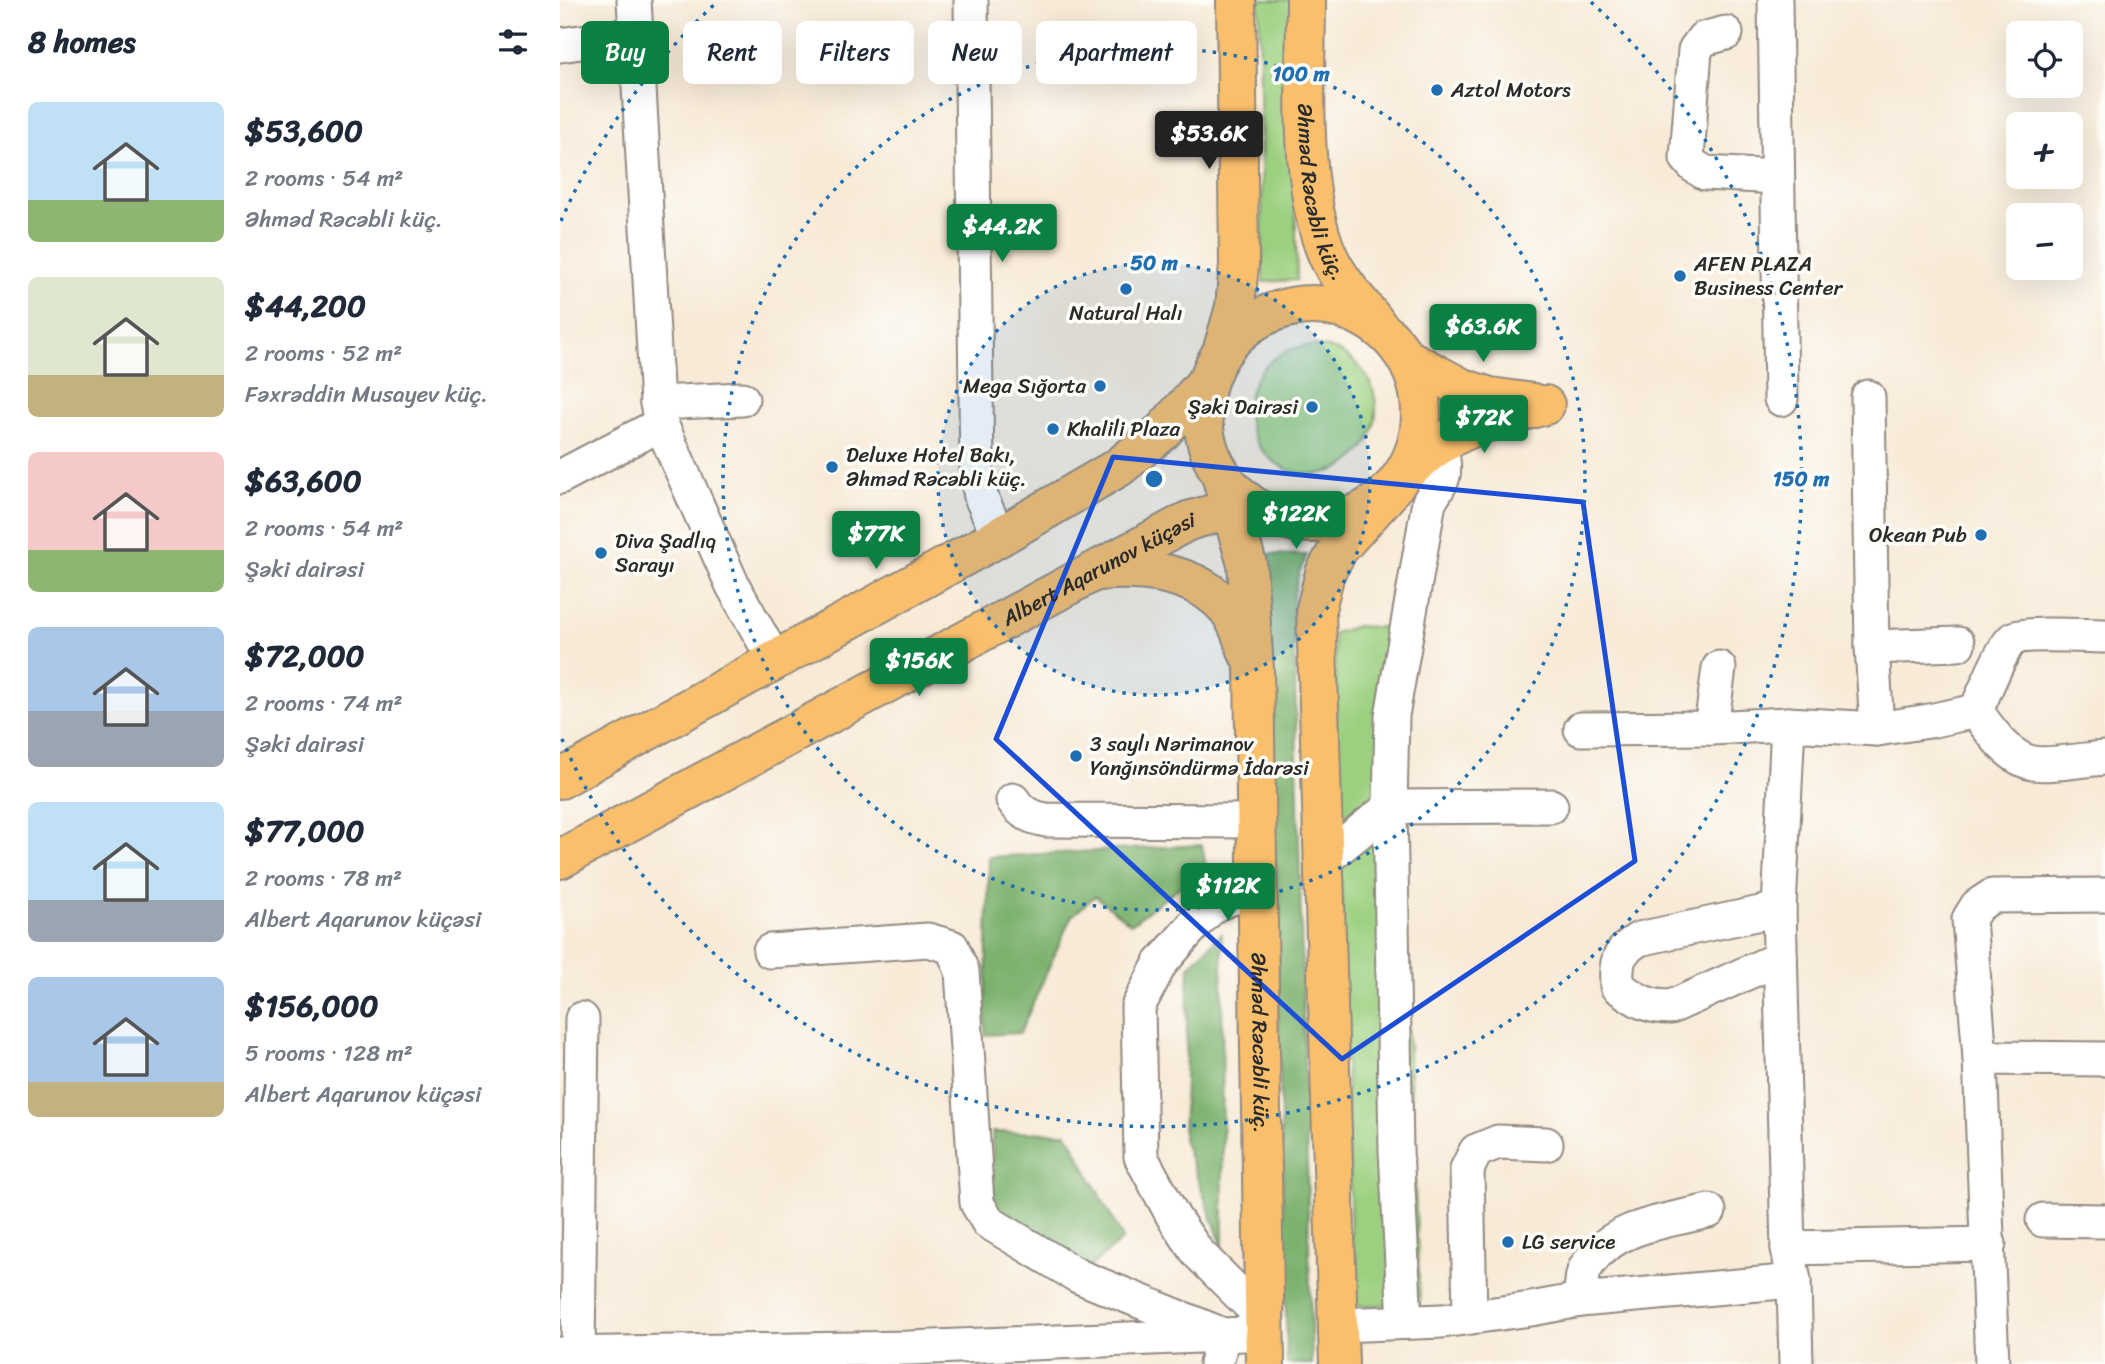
<!DOCTYPE html>
<html lang="en">
<head>
<meta charset="utf-8">
<style>
  :root { --surface:#fff; --page:#f2f2f3; --text:#1f2937; --muted:#747a83; --accent:#0b8043 }
  body { margin:0; font-family:Sriracha,sans-serif; background:var(--page); color:var(--text); height:100vh; display:flex; flex-direction:column; font-size:26px; white-space:nowrap }
  * { box-sizing:border-box; margin:0 }
  p { font-size:23px; color:var(--muted) }
  .icon { flex:none; width:38px; height:38px; fill:none; stroke:currentColor; stroke-width:2; stroke-linecap:round; stroke-linejoin:round }
  .map { position:relative; flex:1; overflow:hidden }
  .panel { display:flex; flex-direction:column; background:var(--surface); width:560px }
  .panel>* { flex:none }
  .guide { position:absolute; left:21px; top:21px; width:665px; height:63px; display:flex; gap:14px }
  .buttons { position:absolute; left:1446px; top:21px; display:grid; gap:14px }
  .buttons a { display:grid; place-items:center; width:77px; height:77px; border-radius:10px; background:var(--surface); box-shadow:0 7px 28px #0002; font-size:35px }
  .price { position:absolute; translate:-50% -60px; padding:0 16px; border-radius:7px; background:var(--accent); color:#fff; font-size:23px; line-height:46px; filter:drop-shadow(0 2px 4px #0008) }
  .price::after { content:''; position:absolute; left:50%; top:42px; width:21px; height:16px; margin-left:-10px; background:inherit; clip-path:polygon(0 0,100% 0,50% 100%) }
  .price.selected { background:#222; color:#fff }
  ul { padding:0; list-style:none }
  li { display:flex; align-items:center; gap:21px; height:175px; padding:0 28px }
  li span { display:grid; place-items:center; flex:none; width:196px; height:140px; border-radius:10px; color:#555 }
  li>.icon { margin-inline-start:auto }
  span .icon { width:84px; height:84px; fill:#fffc; stroke-width:1 }
  li b { font-size:30px }
  h2 { display:flex; justify-content:space-between; align-items:center; height:84px; padding:0 28px; font-size:30px }
  .pill { padding:0 24px; border-radius:10px; background:var(--surface); box-shadow:0 7px 28px #0002; font-size:24px; line-height:63px }
  .pill.selected { background:var(--accent); color:#fff }
  main { display:flex; flex:1; min-height:0 }
  .map>svg:first-child { display:block }
  .green { fill:#9cd080; stroke:#647e56; stroke-width:2 }
  .forest { fill:#7db26e; stroke:#546e4c; stroke-width:2 }
  .lines { fill:none; stroke-linecap:round; stroke-linejoin:round }
  .minor-casing { stroke:#928a81; stroke-width:37 }
  .major-casing { stroke:#928a81; stroke-width:42 }
  .minor { stroke:#fff; stroke-width:33 }
  .major { stroke:#f9bf6d; stroke-width:38 }
  .marked { fill:none; stroke:#1d4ed8; stroke-width:5; stroke-linejoin:round }
  .ring { fill:none; stroke:#1f6fb2; stroke-width:3.5; stroke-dasharray:3.5 7 }
  .poi-dot { fill:#1f6fb2; stroke:#fdfcf7; stroke-width:2.5 }
  .labels { text-anchor:middle; stroke-width:7; stroke-linejoin:round; paint-order:stroke }
  .poi-label { font-size:21px; fill:#2b2b2b; stroke:#fdfcf7; text-anchor:start }
  .street-label { font-size:21px; fill:#2b2b2b; stroke:#fdfcf7 }
  .centre { fill:#1f6fb2; stroke:#fdfcf7; stroke-width:3.5 }
  .ring-label { font-size:21px; text-anchor:middle; font-weight:bold; fill:#1f6fb2; stroke:#fdfcf7; stroke-width:7; stroke-linejoin:round; paint-order:stroke }
</style>
</head>
<body>
<main>
<section class="panel">
<h2>8 homes<svg class="icon" aria-label="filters" viewBox="0 0 24 24"><path d="M4 7h16M4 17h16"/><circle cx="9" cy="7" r="2"/><circle cx="15" cy="17" r="2"/></svg></h2>
<ul>
<li><span style="background:linear-gradient(#bfe0f5 70%,#8fb573 0)"><svg class="icon" aria-label="home" viewBox="0 0 24 24"><path d="M3 11l9-7 9 7M6 9v11h12V9"/></svg></span><div><b>$53,600</b><p>2 rooms · 54 m²</p><p>Əhməd Rəcəbli küç.</p></div></li>
<li><span style="background:linear-gradient(#dfe7d0 70%,#c2b280 0)"><svg class="icon" aria-label="home" viewBox="0 0 24 24"><path d="M3 11l9-7 9 7M6 9v11h12V9"/></svg></span><div><b>$44,200</b><p>2 rooms · 52 m²</p><p>Fəxrəddin Musayev küç.</p></div></li>
<li><span style="background:linear-gradient(#f6c9c9 70%,#8fb573 0)"><svg class="icon" aria-label="home" viewBox="0 0 24 24"><path d="M3 11l9-7 9 7M6 9v11h12V9"/></svg></span><div><b>$63,600</b><p>2 rooms · 54 m²</p><p>Şəki dairəsi</p></div></li>
<li><span style="background:linear-gradient(#a9c7e8 60%,#9aa5b1 0)"><svg class="icon" aria-label="home" viewBox="0 0 24 24"><path d="M3 11l9-7 9 7M6 9v11h12V9"/></svg></span><div><b>$72,000</b><p>2 rooms · 74 m²</p><p>Şəki dairəsi</p></div></li>
<li><span style="background:linear-gradient(#bfe0f5 70%,#9aa5b1 0)"><svg class="icon" aria-label="home" viewBox="0 0 24 24"><path d="M3 11l9-7 9 7M6 9v11h12V9"/></svg></span><div><b>$77,000</b><p>2 rooms · 78 m²</p><p>Albert Aqarunov küçəsi</p></div></li>
<li><span style="background:linear-gradient(#a9c7e8 75%,#c2b280 0)"><svg class="icon" aria-label="home" viewBox="0 0 24 24"><path d="M3 11l9-7 9 7M6 9v11h12V9"/></svg></span><div><b>$156,000</b><p>5 rooms · 128 m²</p><p>Albert Aqarunov küçəsi</p></div></li>
</ul>
</section>
<div class="map">
<svg width="1545" height="1364" viewBox="0 0 1545 1364">
  <rect width="100%" height="100%" fill="#fdfcf7"/>
  <filter id="ink" filterUnits="userSpaceOnUse"><feTurbulence type="fractalNoise" baseFrequency=".0143" numOctaves="2"/><feDisplacementMap in="SourceGraphic" scale="14" xChannelSelector="R" yChannelSelector="G"/><feConvolveMatrix kernelMatrix="1 2 1 2 8 2 1 2 1" color-interpolation-filters="sRGB"/></filter>
  <filter id="wash" filterUnits="userSpaceOnUse"><feTurbulence type="fractalNoise" baseFrequency=".00686" numOctaves="4" result="noise"/><feDisplacementMap in="SourceGraphic" scale="28" xChannelSelector="R" yChannelSelector="G"/><feGaussianBlur stdDeviation="1.57" result="paint"/><feColorMatrix in="noise" values="0 0 0 0 0 0 0 0 0 0 0 0 0 0 0 0 0 1.4 0 .05"/><feComposite in="paint" operator="in"/></filter>
  <g filter="url(#wash)">
    <rect width="100%" height="100%" fill="#f8ead7"/>
    <!-- green -->
    <g class="green">
      <path d="M699 0H731L737 280 703 282Z"/>
      <circle cx="752" cy="410" r="64"/>
      <path d="M871 392 933 407 873 423Z"/>
      <path d="M797 626 830 628 860 1304 793 1306 774 633Z"/>
    </g>
    <!-- forest -->
    <g class="forest">
      <path d="M707 554 747 555 739 573 733 599 752 1364H727Z"/>
      <path d="M642 845 646 867 571 924 535 896 511 917 460 1033 425 1035 429 857Z"/>
      <path d="M662 933 663 1248 623 1139 629 967Z"/>
      <path d="M432 1132 507 1133 563 1239 531 1266 503 1256 434 1205Z"/>
    </g>
  </g>
  <g filter="url(#ink)">
    <g class="lines">
      <!-- minor casing -->
      <g class="minor-casing">
        <g id="minor">
          <path d="M74 0 97 403 101 424 173 586 215 661"/>
          <path d="M411 0 417 474 421 497 439 537"/>
          <path d="M1215 0 1221 399"/>
          <path d="M1166 33 1143 39 1135 50 1127 158 1134 166 1145 173 1217 177"/>
          <path d="M0 45 75 34"/>
          <path d="M1308 397 1312 647 1317 729"/>
          <path d="M97 403 182 399"/>
          <path d="M0 477 101 424"/>
          <path d="M1312 647 1398 644"/>
          <path d="M1416 711C1429 729 1449 759 1473 763 1487 766 1528 759 1545 758"/>
          <path d="M1228 724 1219 909 1228 1248 1234 1281 1236 1364"/>
          <path d="M1151 728 1159 668"/>
          <path d="M1021 729 1151 728 1228 724 1317 729 1369 721 1416 711C1422 698 1443 645 1453 639 1465 632 1528 636 1545 636"/>
          <path d="M453 800C462 814 471 817 486 820L696 821"/>
          <path d="M764 860 830 807 991 806"/>
          <path d="M697 888 654 905 633 926 600 964 578 1007 581 1157 614 1218 638 1253 703 1318"/>
          <path d="M1219 909 1079 939C1057 952 1056 961 1057 986 1077 1000 1086 1007 1111 1007L1220 958"/>
          <path d="M210 951 368 940 392 947 402 971 417 1203 428 1222 518 1276 663 1335 704 1333"/>
          <path d="M1420 1058 1409 919 1417 906 1432 896 1545 895"/>
          <path d="M1483 1220 1545 1221"/>
          <path d="M1228 1248 1429 1244"/>
          <path d="M1020 1300C1022 1290 1021 1275 1026 1267 1051 1226 1106 1221 1149 1211"/>
          <path d="M910 1317 907 1169 916 1151 938 1142 986 1144"/>
          <path d="M845 1321 836 1150 830 807 832 716 869 502C887 475 885 475 881 444"/>
          <path d="M778 1325 882 1321 971 1309 1020 1300 1234 1281"/>
          <path d="M0 1354 349 1348 663 1335 656 1364"/>
          <path d="M18 1355 22 1019"/>
          <path d="M1432 1364 1420 1058 1545 1059"/>
        </g>
      </g>
      <!-- major casing -->
      <g class="major-casing">
        <g id="major">
          <path id="s1" d="M746 0C746 75 738 188 768 256 779 280 798 301 815 322"/>
          <circle cx="752" cy="414" r="109"/>
          <path d="M663 349 675 307 679 264 676 0"/>
          <path d="M848 359 902 388 930 397 973 403"/>
          <path d="M846 472C857 463 868 452 881 444 912 423 950 415 985 405"/>
          <path id="s2" d="M661 475 687 564 694 670 705 1364"/>
          <path d="M539 571C582 567 636 572 667 608 677 620 683 638 688 653"/>
          <path d="M0 779 439 537 559 467 603 431 647 381"/>
          <path id="s3" d="M0 859 628 521 667 510 718 518"/>
          <path d="M779 1364 756 609 765 573 779 548 827 495"/>
        </g>
      </g>
      <!-- minor -->
      <use href="#minor" class="minor"/>
      <!-- major -->
      <use href="#major" class="major"/>
    </g>
  </g>
  <!-- marked area -->
  <path class="marked" d="M553 457 1023 502 1075 861 782 1059 436 739Z"/>
  <!-- distance rings -->
  <circle cx="594" cy="479" r="216" fill="#1f6fb2" fill-opacity=".12"/>
  <g class="ring">
    <circle cx="594" cy="479" r="216"/>
    <circle cx="594" cy="479" r="431"/>
    <path d="M1 221A647 647 0 0 1 157 2M1031 2A647 647 0 1 1 1 737"/>
  </g>
  <!-- markers -->
  <g class="poi-dot">
    <circle cx="877" cy="90" r="7"/>
    <circle cx="1120" cy="276" r="7"/>
    <circle cx="566" cy="289" r="7"/>
    <circle cx="540" cy="386" r="7"/>
    <circle cx="752" cy="407" r="7"/>
    <circle cx="493" cy="429" r="7"/>
    <circle cx="272" cy="467" r="7"/>
    <circle cx="1421" cy="535" r="7"/>
    <circle cx="41" cy="553" r="7"/>
    <circle cx="516" cy="756" r="7"/>
    <circle cx="948" cy="1242" r="7"/>
  </g>
  <g class="labels">
    <!-- poi labels -->
    <g class="poi-label">
      <text x="891" y="97">Aztol Motors</text>
      <text x="1134" y="271">AFEN PLAZA<tspan x="1134" dy="24">Business Center</tspan></text>
      <text x="566" y="320" text-anchor="middle">Natural Halı</text>
      <text x="526" y="393" text-anchor="end">Mega Sığorta</text>
      <text x="738" y="414" text-anchor="end">Şəki Dairəsi</text>
      <text x="507" y="436">Khalili Plaza</text>
      <text x="286" y="462">Deluxe Hotel Bakı,<tspan x="286" dy="24">Əhməd Rəcəbli küç.</tspan></text>
      <text x="1407" y="542" text-anchor="end">Okean Pub</text>
      <text x="55" y="548">Diva Şadlıq<tspan x="55" dy="24">Sarayı</tspan></text>
      <text x="530" y="751">3 saylı Nərimanov<tspan x="530" dy="24">Yanğınsöndürmə İdarəsi</tspan></text>
      <text x="962" y="1249">LG service</text>
    </g>
    <!-- street labels -->
    <g class="street-label">
      <text dy="7" stroke="none"><textPath href="#s1" startOffset="194">Əhməd Rəcəbli küç.</textPath></text>
      <text dy="7" stroke="none"><textPath href="#s3" startOffset="612">Albert Aqarunov küçəsi</textPath></text>
      <text dy="7" stroke="none"><textPath href="#s2" startOffset="572">Əhməd Rəcəbli küç.</textPath></text>
    </g>
  </g>
  <circle cx="594" cy="479" r="10" class="centre"/>
  <g class="ring-label">
    <text x="741" y="81">100 m</text>
    <text x="594" y="270">50 m</text>
    <text x="1241" y="486">150 m</text>
  </g>
</svg>
<div class="buttons">
<a><svg class="icon" aria-label="locate" viewBox="0 0 24 24"><circle cx="12" cy="12" r="6"/><path d="M12 2v4M12 18v4M2 12h4M18 12h4"/></svg></a>
<a>+</a>
<a>−</a>
</div>
<b class="price selected" style="left:649px;top:171px">$53.6K</b>
<b class="price" style="left:442px;top:264px">$44.2K</b>
<b class="price" style="left:923px;top:364px">$63.6K</b>
<b class="price" style="left:924px;top:455px">$72K</b>
<b class="price" style="left:736px;top:551px">$122K</b>
<b class="price" style="left:316px;top:571px">$77K</b>
<b class="price" style="left:359px;top:698px">$156K</b>
<b class="price" style="left:668px;top:923px">$112K</b>
<div class="guide">
<a class="pill selected">Buy</a>
<a class="pill">Rent</a>
<a class="pill">Filters</a>
<a class="pill">New</a>
<a class="pill">Apartment</a>
</div>
</div>
</main>
</body>
</html>
